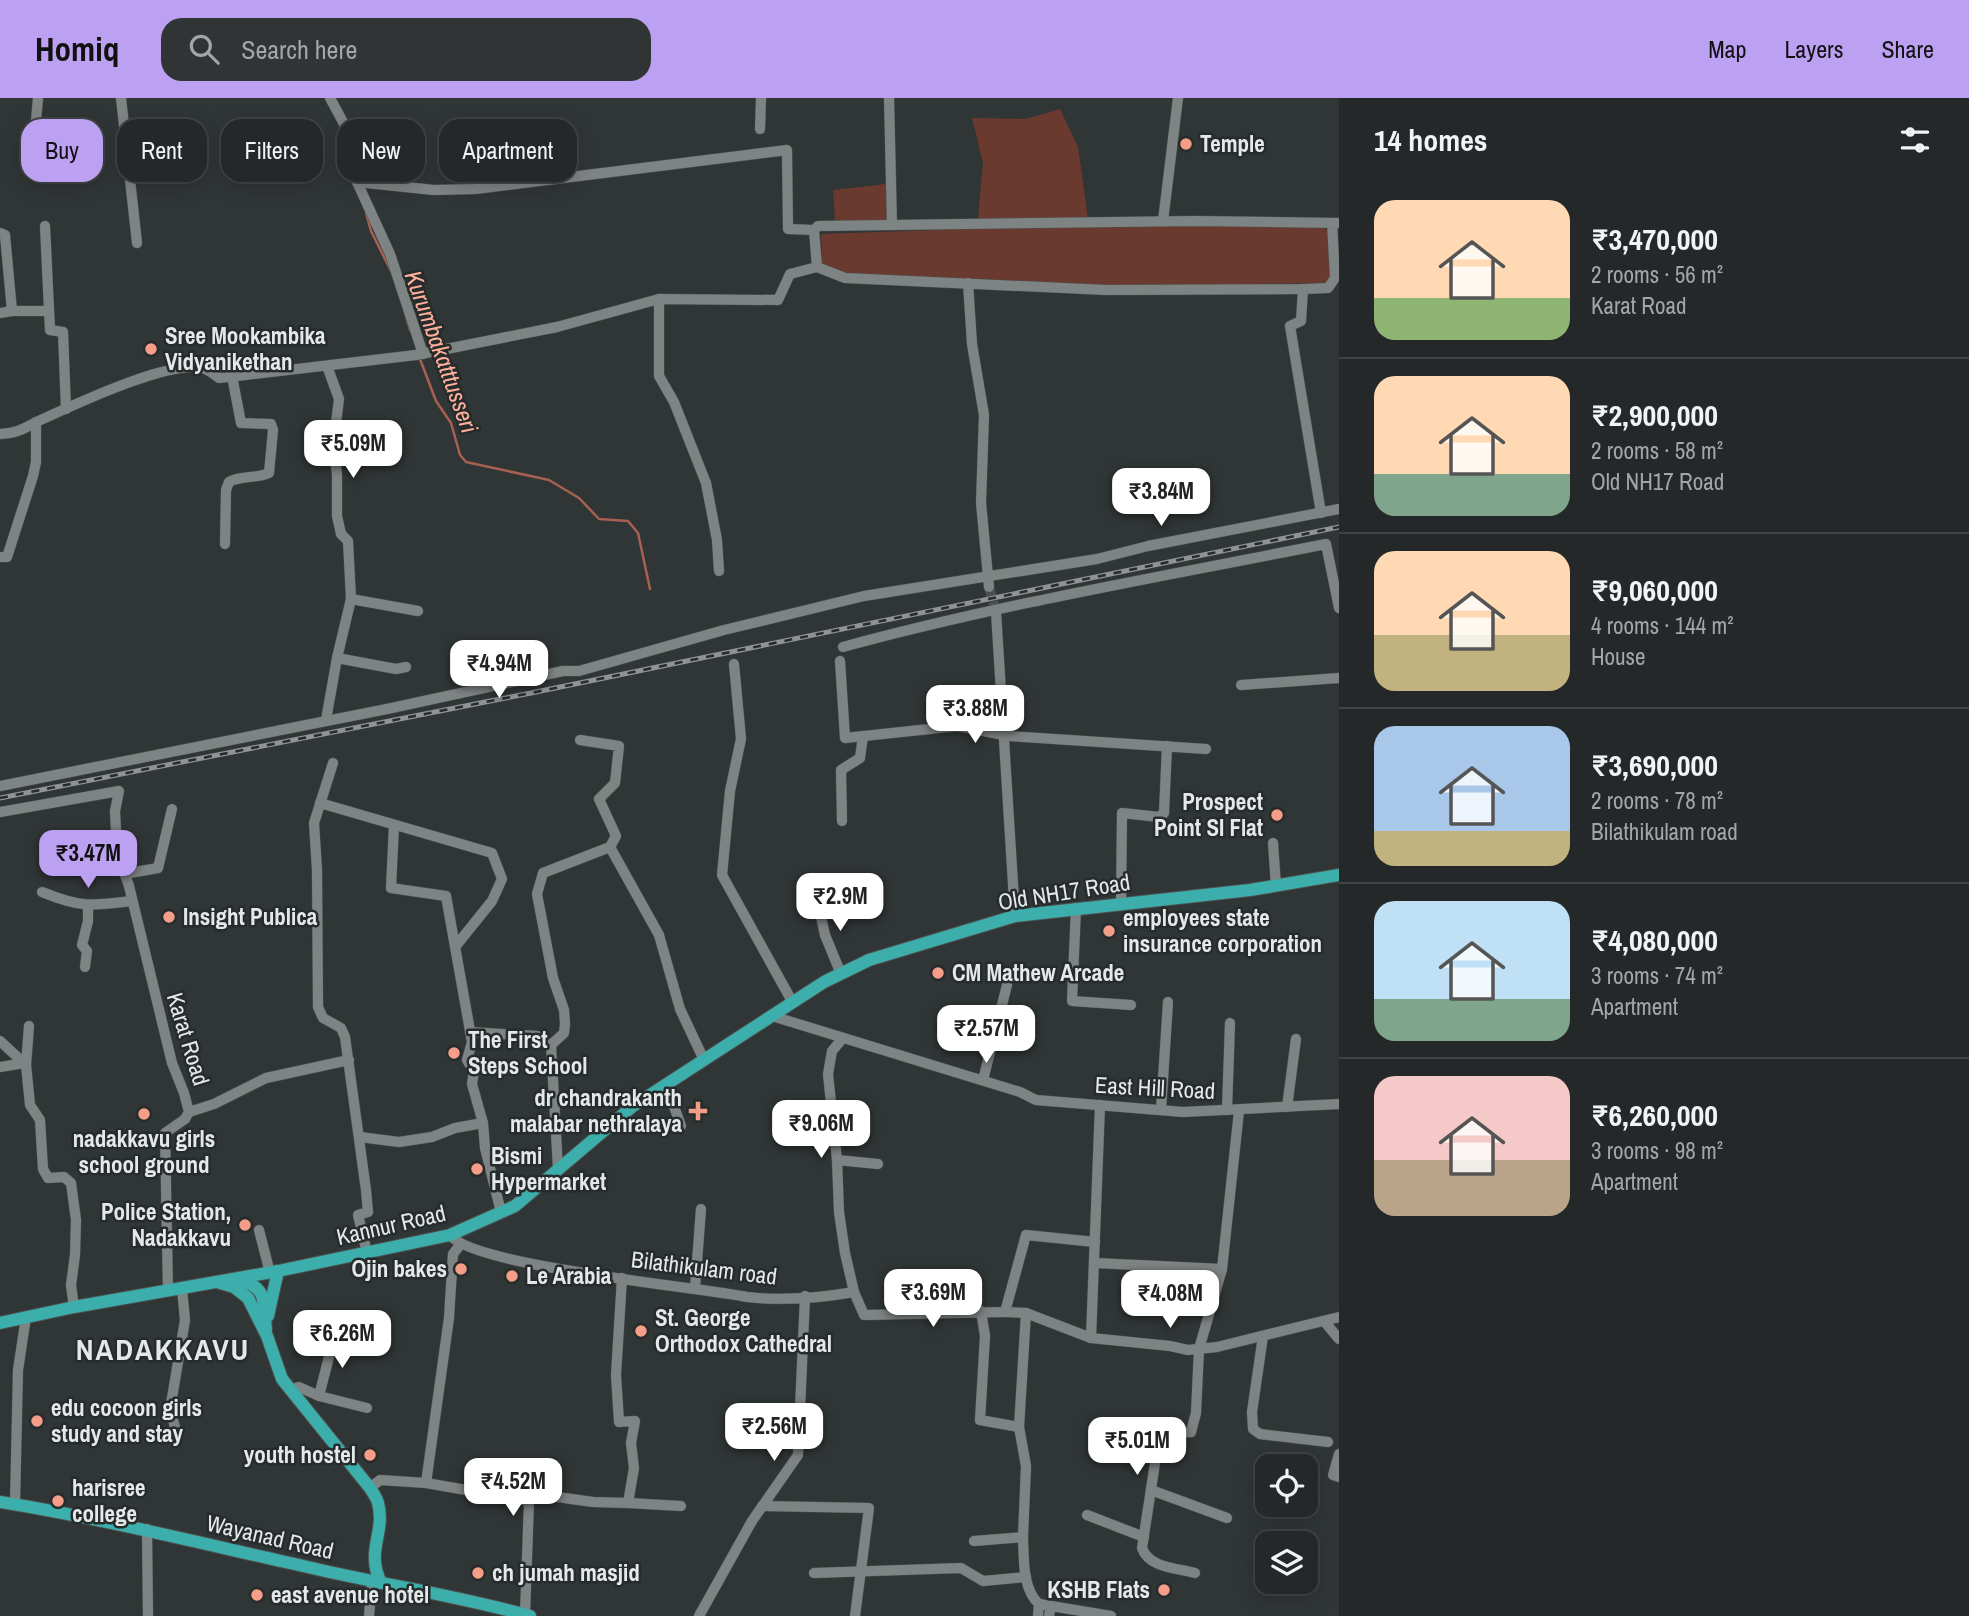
<!DOCTYPE html>
<html lang="en">
<head>
<meta charset="utf-8">
<style>
  :root { --surface:#242828; --page:#303434; --text:#f1f3f6; --muted:#a3a6a8; --line:#414445; --accent:#bca0f2 }
  body { margin:0; font-family:"Archivo Narrow",sans-serif; background:var(--page); color:var(--text); height:100vh; display:flex; flex-direction:column; font-size:26px; white-space:nowrap }
  * { box-sizing:border-box; margin:0 }
  p { font-size:23px; color:var(--muted) }
  .icon { flex:none; width:38px; height:38px; fill:none; stroke:currentColor; stroke-width:2; stroke-linecap:round; stroke-linejoin:round }
  .map { position:relative; flex:1; overflow:hidden }
  .drawer { display:flex; flex-direction:column; background:var(--surface); width:630px }
  .drawer>* { flex:none }
  .hud { position:absolute; left:21px; top:21px; width:665px; height:63px; display:flex; gap:14px }
  .fabs { position:absolute; left:1255px; top:1356px; display:grid; gap:14px }
  .fabs a { display:grid; place-items:center; width:63px; height:63px; border-radius:14px; background:var(--surface); box-shadow:0 4px 18px #0003,0 0 0 2px var(--line); font-size:35px }
  .price { position:absolute; translate:-50% -60px; padding:0 16px; border-radius:14px; background:#fff; color:#222; font-size:23px; line-height:46px; filter:drop-shadow(0 2px 4px #0008) }
  .price::after { content:''; position:absolute; left:50%; top:42px; width:21px; height:16px; margin-left:-10px; background:inherit; clip-path:polygon(0 0,100% 0,50% 100%) }
  .price.selected { background:var(--accent); color:#111 }
  ul { padding:0; list-style:none }
  li { display:flex; align-items:center; gap:21px; height:175px; padding:0 35px }
  li+li { border-top:2px solid var(--line) }
  li span { display:grid; place-items:center; flex:none; width:196px; height:140px; border-radius:21px; color:#555 }
  li>.icon { margin-inline-start:auto }
  span .icon { width:84px; height:84px; fill:#fffc; stroke-width:1 }
  li b { font-size:30px }
  h2 { display:flex; justify-content:space-between; align-items:center; height:84px; padding:0 35px; font-size:30px }
  .pill { padding:0 24px; border-radius:21px; background:var(--surface); box-shadow:0 4px 18px #0003,0 0 0 2px var(--line); font-size:24px; line-height:63px }
  .pill.selected { background:var(--accent); color:#111 }
  header { display:flex; align-items:center; gap:42px; box-sizing:border-box; height:98px; padding:0 35px; background:var(--accent); color:#111 }
  header strong { font-size:33px }
  nav { display:flex; gap:38px; margin-inline-start:auto; font-size:24px }
  .search { width:490px; height:63px; background:var(--page); display:flex; align-items:center; gap:18px; box-sizing:border-box; padding:0 24px; border-radius:21px; color:var(--muted); font-size:26px }
  main { display:flex; flex:1; min-height:0 }
  .map>svg:first-child { display:block }
  .green { fill:#6a3a2f }
  .lines { fill:none; stroke-linecap:round; stroke-linejoin:round }
  .stream { stroke:#a66151; stroke-width:2.5 }
  .minor-tunnel { stroke:#4b5050; stroke-width:10; stroke-dasharray:10 5; stroke-linecap:butt }
  .minor-casing { stroke:#4d5251; stroke-width:11 }
  .major-casing { stroke:#4d5251; stroke-width:14 }
  .minor { stroke:#7e8383; stroke-width:10 }
  .major { stroke:#3caeab; stroke-width:12 }
  .rail-casing { stroke:#8f9393; stroke-width:5 }
  .rail { stroke:#262b2b; stroke-width:2.5; stroke-dasharray:8; stroke-linecap:butt }
  .poi-dot { fill:#f49e89; stroke:#262b2b; stroke-width:2.5 }
  .labels { text-anchor:middle; stroke-width:5; stroke-linejoin:round; paint-order:stroke }
  .poi-label { font-size:23px; font-weight:bold; fill:#e5e8e8; stroke:#262b2b; text-anchor:start }
  .street-label { font-size:23px; fill:#e5e8e8; stroke:#262b2b }
  .water-label { font-size:24px; font-style:italic; fill:#ffaf9b; stroke:#262b2b }
  .district-label { font-size:30px; font-weight:bold; letter-spacing:2px; fill:#e5e8e8; stroke:#262b2b }
</style>
</head>
<body>
<header>
<strong>Homiq</strong>
<div class="search"><svg class="icon" aria-label="search" viewBox="0 0 24 24"><circle cx="10" cy="10" r="6"/><path d="M15 15l6 6"/></svg>Search here</div>
<nav><a>Map</a><a>Layers</a><a>Share</a></nav>
</header>
<main>
<div class="map">
<svg width="1339" height="1518" viewBox="0 0 1339 1518">
  <rect width="100%" height="100%" fill="#303535"/>
  <!-- green -->
  <g class="green">
    <path d="M1060 11 1078 49 1088 121 978 120 983 65 972 20 1026 21Z"/>
    <path d="M886 86 889 123 835 124 833 92Z"/>
    <path d="M1205 127 1322 128 1329 135 1332 179 1325 185 1108 188 847 176 822 165 821 136 994 130Z"/>
  </g>
  <g class="lines">
    <!-- stream -->
    <g class="stream">
      <path d="M366 115 371 133 391 173"/>
      <path d="M405 215 410 232"/>
      <path d="M420 261 436 303 451 325 460 357 466 364 549 382 579 400 599 421 628 423 638 435 650 491"/>
    </g>
    <!-- minor-tunnel -->
    <path class="minor-tunnel" d="M989 489 996 514"/>
    <!-- minor casing -->
    <g class="minor-casing">
      <g id="minor">
        <path d="M121 0 137 145"/>
        <path d="M330 0 344 26 357 84 390 156 423 256"/>
        <path d="M889 0 892 127"/>
        <path d="M760 31 761 0"/>
        <path d="M35 34 38 0"/>
        <path d="M357 84 434 92 475 91 787 52 788 131 814 132"/>
        <path d="M1163 123 1178 0"/>
        <path d="M1332 125 1335 180 1328 190 1303 191 1107 192 845 180 817 169 814 132 818 128 1195 123 1339 125"/>
        <path d="M45 128 50 232 63 234 66 311"/>
        <path d="M0 135 5 137 12 213H48"/>
        <path d="M968 185 972 246 984 317 981 405 989 489"/>
        <path d="M1303 191 1301 223 1290 228 1321 415"/>
        <path d="M659 201V278L674 304 706 385 717 442 719 473"/>
        <path d="M0 215 12 213"/>
        <path d="M327 268 339 301 333 349 337 376V418L341 436 348 443 351 501 337 560 396 571 406 569"/>
        <path d="M0 336C22 335 26 328 45 320 76 306 175 259 205 271 210 273 215 277 219 280L416 257 557 229 659 201 778 202 790 176 817 169"/>
        <path d="M225 446 226 392 229 384C241 377 256 381 269 375L273 332 271 326 241 325 232 278"/>
        <path d="M0 459H7L33 378 36 364V324"/>
        <path d="M351 501 418 513"/>
        <path d="M996 514 1015 818"/>
        <path d="M843 549C1001 506 1165 478 1326 446L1339 510"/>
        <path d="M840 563 845 640 958 628 1009 638 1206 651"/>
        <path d="M734 566 741 641 730 693 722 777 793 905"/>
        <path d="M1241 587 1339 580"/>
        <path d="M326 622 337 560"/>
        <path d="M333 665 314 725 317 772 318 909 323 920 341 930 345 939 366 1092 368 1114 358 1117 367 1155"/>
        <path d="M0 688 387 611 563 573H579L724 532 864 498 1097 461 1148 448 1339 411"/>
        <path d="M320 705 492 755 502 781 492 803 455 849"/>
        <path d="M0 714 119 693 115 713 117 754 129 788 172 965 184 995 189 1014 185 1021 165 1035 168 1193"/>
        <path d="M842 723 841 672 860 660 863 638"/>
        <path d="M394 727 391 790 446 798 472 944 467 962 474 973 472 986 483 1025 485 1050 501 1114"/>
        <path d="M1273 745 1276 788"/>
        <path d="M610 749 659 837 680 911 704 962"/>
        <path d="M124 776 158 770 172 711"/>
        <path d="M42 794C81 810 91 808 132 803"/>
        <path d="M817 801 825 837 841 876"/>
        <path d="M1121 805 1122 715 1159 719 1164 715 1167 648"/>
        <path d="M1076 810 1072 903 1131 907"/>
        <path d="M85 869 87 853 82 847 88 823V808"/>
        <path d="M772 918 1020 994 1036 1002 1183 1014 1339 1006"/>
        <path d="M470 934 537 938 551 947 558 1071"/>
        <path d="M843 940 832 953 828 976 837 1062 839 1114 845 1155 854 1194"/>
        <path d="M0 943 26 967 30 1007 40 1022 43 1071 48 1080 64 1079 71 1085 76 1122 75 1157 71 1187 74 1209"/>
        <path d="M551 947 564 935 565 926 564 912 553 880 537 796 543 775 610 749 616 738 599 701 615 685 619 648 580 642"/>
        <path d="M26 967 29 928"/>
        <path d="M0 969 24 965"/>
        <path d="M983 982 1007 887"/>
        <path d="M666 986 681 1028"/>
        <path d="M1287 1009 1296 941"/>
        <path d="M1161 1012 1168 904"/>
        <path d="M1227 1012 1230 925"/>
        <path d="M189 1014 214 1006 266 980 349 962"/>
        <path d="M360 1039 399 1044 432 1039 455 1030 483 1025"/>
        <path d="M837 1062 878 1066"/>
        <path d="M259 1132 270 1175"/>
        <path d="M450 1137C473 1168 697 1189 747 1199 782 1203 820 1200 854 1194L864 1217 1005 1214 1026 1137 1095 1144"/>
        <path d="M1095 1165 1222 1171"/>
        <path d="M695 1190 701 1111"/>
        <path d="M1005 1214 1026 1215 1091 1240 1170 1248 1188 1252 1217 1249 1339 1219"/>
        <path d="M1324 1223 1339 1241"/>
        <path d="M1263 1238 1252 1314 1253 1331 1260 1336 1328 1344"/>
        <path d="M1091 1240 1100 1007"/>
        <path d="M291 1292 299 1289 319 1298 367 1310"/>
        <path d="M319 1298 334 1239"/>
        <path d="M175 1329 170 1312 185 1222 182 1191"/>
        <path d="M1019 1329 1026 1215"/>
        <path d="M1339 1356 1333 1377 1339 1379"/>
        <path d="M426 1385 529 1403 525 1517"/>
        <path d="M370 1390 380 1382 426 1385 449 1220 453 1156 460 1147"/>
        <path d="M1151 1392 1227 1420"/>
        <path d="M529 1403 536 1396 593 1404 628 1405 634 1370 631 1345 635 1323 619 1324 616 1277 622 1180"/>
        <path d="M628 1405 681 1408"/>
        <path d="M15 1406 18 1272 26 1219"/>
        <path d="M762 1408 869 1410 855 1518"/>
        <path d="M1087 1417 1144 1439"/>
        <path d="M147 1431 148 1518"/>
        <path d="M1023 1439C1024 1460 1022 1491 1039 1506L1038 1518"/>
        <path d="M974 1443 1023 1439 1026 1368 1019 1329 980 1322 985 1238 981 1213"/>
        <path d="M814 1475 961 1470 983 1483 1026 1479"/>
        <path d="M1195 1475C1177 1470 1149 1470 1142 1450L1157 1352 1163 1336 1191 1334 1196 1315 1199 1251 1222 1171 1239 1013"/>
        <path d="M1039 1506 1111 1518"/>
        <path d="M369 1518 372 1483"/>
        <path d="M699 1518 752 1423 798 1357 805 1198"/>
        <path d="M1049 1518 1051 1508"/>
      </g>
    </g>
    <!-- major casing -->
    <g class="major-casing">
      <g id="major">
        <path d="M240 1183C269 1188 263 1208 266 1231"/>
        <path d="M220 1185 234 1189 248 1200 267 1238 282 1281 370 1390C373 1395 377 1400 378 1405 386 1435 365 1452 381 1485"/>
        <path d="M268 1218 278 1173"/>
        <path d="M0 1225 74 1209 278 1173 450 1137 515 1108 633 1008 824 884 869 862 1015 818 1250 792 1339 777"/>
        <path d="M0 1404C105 1421 208 1447 312 1470 385 1487 459 1498 530 1518"/>
      </g>
    </g>
    <!-- minor -->
    <use href="#minor" class="minor"/>
    <!-- major -->
    <use href="#major" class="major"/>
    <!-- rail casing -->
    <g class="rail-casing">
      <path id="rail" d="M0 700 531 595 1339 429"/>
    </g>
    <!-- rail -->
    <use href="#rail" class="rail"/>
  </g>
  <!-- markers -->
  <g class="poi-dot">
    <circle cx="1186" cy="46" r="7"/>
    <circle cx="151" cy="251" r="7"/>
    <circle cx="1277" cy="717" r="7"/>
    <circle cx="169" cy="819" r="7"/>
    <circle cx="1109" cy="833" r="7"/>
    <circle cx="938" cy="875" r="7"/>
    <circle cx="454" cy="955" r="7"/>
    <path d="M694.5 1002.5h7v7h7v7h-7v7h-7v-7h-7v-7h7z"/>
    <circle cx="144" cy="1016" r="7"/>
    <circle cx="477" cy="1071" r="7"/>
    <circle cx="245" cy="1127" r="7"/>
    <circle cx="461" cy="1171" r="7"/>
    <circle cx="512" cy="1178" r="7"/>
    <circle cx="641" cy="1233" r="7"/>
    <circle cx="37" cy="1323" r="7"/>
    <circle cx="370" cy="1357" r="7"/>
    <circle cx="58" cy="1403" r="7"/>
    <circle cx="478" cy="1475" r="7"/>
    <circle cx="1164" cy="1492" r="7"/>
    <circle cx="257" cy="1497" r="7"/>
  </g>
  <g class="labels">
    <!-- poi labels -->
    <g class="poi-label">
      <text x="1200" y="54">Temple</text>
      <text x="165" y="246">Sree Mookambika<tspan x="165" dy="26">Vidyanikethan</tspan></text>
      <text x="1263" y="712" text-anchor="end">Prospect<tspan x="1263" dy="26">Point SI Flat</tspan></text>
      <text x="183" y="827">Insight Publica</text>
      <text x="1123" y="828">employees state<tspan x="1123" dy="26">insurance corporation</tspan></text>
      <text x="952" y="883">CM Mathew Arcade</text>
      <text x="468" y="950">The First<tspan x="468" dy="26">Steps School</tspan></text>
      <text x="682" y="1008" text-anchor="end">dr chandrakanth<tspan x="682" dy="26">malabar nethralaya</tspan></text>
      <text x="144" y="1049" text-anchor="middle">nadakkavu girls<tspan x="144" dy="26">school ground</tspan></text>
      <text x="491" y="1066">Bismi<tspan x="491" dy="26">Hypermarket</tspan></text>
      <text x="231" y="1122" text-anchor="end">Police Station,<tspan x="231" dy="26">Nadakkavu</tspan></text>
      <text x="447" y="1179" text-anchor="end">Ojin bakes</text>
      <text x="526" y="1186">Le Arabia</text>
      <text x="655" y="1228">St. George<tspan x="655" dy="26">Orthodox Cathedral</tspan></text>
      <text x="51" y="1318">edu cocoon girls<tspan x="51" dy="26">study and stay</tspan></text>
      <text x="356" y="1365" text-anchor="end">youth hostel</text>
      <text x="72" y="1398">harisree<tspan x="72" dy="26">college</tspan></text>
      <text x="492" y="1483">ch jumah masjid</text>
      <text x="1150" y="1500" text-anchor="end">KSHB Flats</text>
      <text x="271" y="1505">east avenue hotel</text>
    </g>
    <!-- street labels -->
    <g class="street-label">
      <text transform="translate(1064 794) rotate(-9)" y="8">Old NH17 Road</text>
      <text transform="translate(188 941) rotate(73)" y="8">Karat Road</text>
      <text transform="translate(1155 990) rotate(3)" y="8">East Hill Road</text>
      <text transform="translate(391 1127) rotate(-13)" y="8">Kannur Road</text>
      <text transform="translate(704 1170) rotate(7)" y="8">Bilathikulam road</text>
      <text transform="translate(270 1439) rotate(13)" y="8">Wayanad Road</text>
    </g>
    <!-- water labels -->
    <g class="water-label">
      <text transform="translate(441 254) rotate(70)" y="8">Kurumbakatttusseri</text>
    </g>
    <!-- district labels -->
    <g class="district-label">
      <text x="163" y="1262">NADAKKAVU</text>
    </g>
  </g>
</svg>
<div class="fabs">
<a><svg class="icon" aria-label="locate" viewBox="0 0 24 24"><circle cx="12" cy="12" r="6"/><path d="M12 2v4M12 18v4M2 12h4M18 12h4"/></svg></a>
<a><svg class="icon" aria-label="layers" viewBox="0 0 24 24"><path d="M12 4l9 5-9 5-9-5zM3 14l9 5 9-5"/></svg></a>
</div>
<b class="price" style="left:353px;top:382px">₹5.09M</b>
<b class="price" style="left:1161px;top:430px">₹3.84M</b>
<b class="price" style="left:499px;top:602px">₹4.94M</b>
<b class="price" style="left:975px;top:647px">₹3.88M</b>
<b class="price selected" style="left:88px;top:792px">₹3.47M</b>
<b class="price" style="left:840px;top:835px">₹2.9M</b>
<b class="price" style="left:986px;top:967px">₹2.57M</b>
<b class="price" style="left:821px;top:1062px">₹9.06M</b>
<b class="price" style="left:933px;top:1231px">₹3.69M</b>
<b class="price" style="left:1170px;top:1232px">₹4.08M</b>
<b class="price" style="left:342px;top:1272px">₹6.26M</b>
<b class="price" style="left:774px;top:1365px">₹2.56M</b>
<b class="price" style="left:1137px;top:1379px">₹5.01M</b>
<b class="price" style="left:513px;top:1420px">₹4.52M</b>
<div class="hud">
<a class="pill selected">Buy</a>
<a class="pill">Rent</a>
<a class="pill">Filters</a>
<a class="pill">New</a>
<a class="pill">Apartment</a>
</div>
</div>
<section class="drawer">
<h2>14 homes<svg class="icon" aria-label="filters" viewBox="0 0 24 24"><path d="M4 7h16M4 17h16"/><circle cx="9" cy="7" r="2"/><circle cx="15" cy="17" r="2"/></svg></h2>
<ul>
<li><span style="background:linear-gradient(#ffd9b3 70%,#8fb573 0)"><svg class="icon" aria-label="home" viewBox="0 0 24 24"><path d="M3 11l9-7 9 7M6 9v11h12V9"/></svg></span><div><b>₹3,470,000</b><p>2 rooms · 56 m²</p><p>Karat Road</p></div></li>
<li><span style="background:linear-gradient(#ffd9b3 70%,#7fa58c 0)"><svg class="icon" aria-label="home" viewBox="0 0 24 24"><path d="M3 11l9-7 9 7M6 9v11h12V9"/></svg></span><div><b>₹2,900,000</b><p>2 rooms · 58 m²</p><p>Old NH17 Road</p></div></li>
<li><span style="background:linear-gradient(#ffd9b3 60%,#c2b280 0)"><svg class="icon" aria-label="home" viewBox="0 0 24 24"><path d="M3 11l9-7 9 7M6 9v11h12V9"/></svg></span><div><b>₹9,060,000</b><p>4 rooms · 144 m²</p><p>House</p></div></li>
<li><span style="background:linear-gradient(#a9c7e8 75%,#c2b280 0)"><svg class="icon" aria-label="home" viewBox="0 0 24 24"><path d="M3 11l9-7 9 7M6 9v11h12V9"/></svg></span><div><b>₹3,690,000</b><p>2 rooms · 78 m²</p><p>Bilathikulam road</p></div></li>
<li><span style="background:linear-gradient(#bfe0f5 70%,#7fa58c 0)"><svg class="icon" aria-label="home" viewBox="0 0 24 24"><path d="M3 11l9-7 9 7M6 9v11h12V9"/></svg></span><div><b>₹4,080,000</b><p>3 rooms · 74 m²</p><p>Apartment</p></div></li>
<li><span style="background:linear-gradient(#f6c9c9 60%,#b9a48a 0)"><svg class="icon" aria-label="home" viewBox="0 0 24 24"><path d="M3 11l9-7 9 7M6 9v11h12V9"/></svg></span><div><b>₹6,260,000</b><p>3 rooms · 98 m²</p><p>Apartment</p></div></li>
</ul>
</section>
</main>
</body>
</html>
